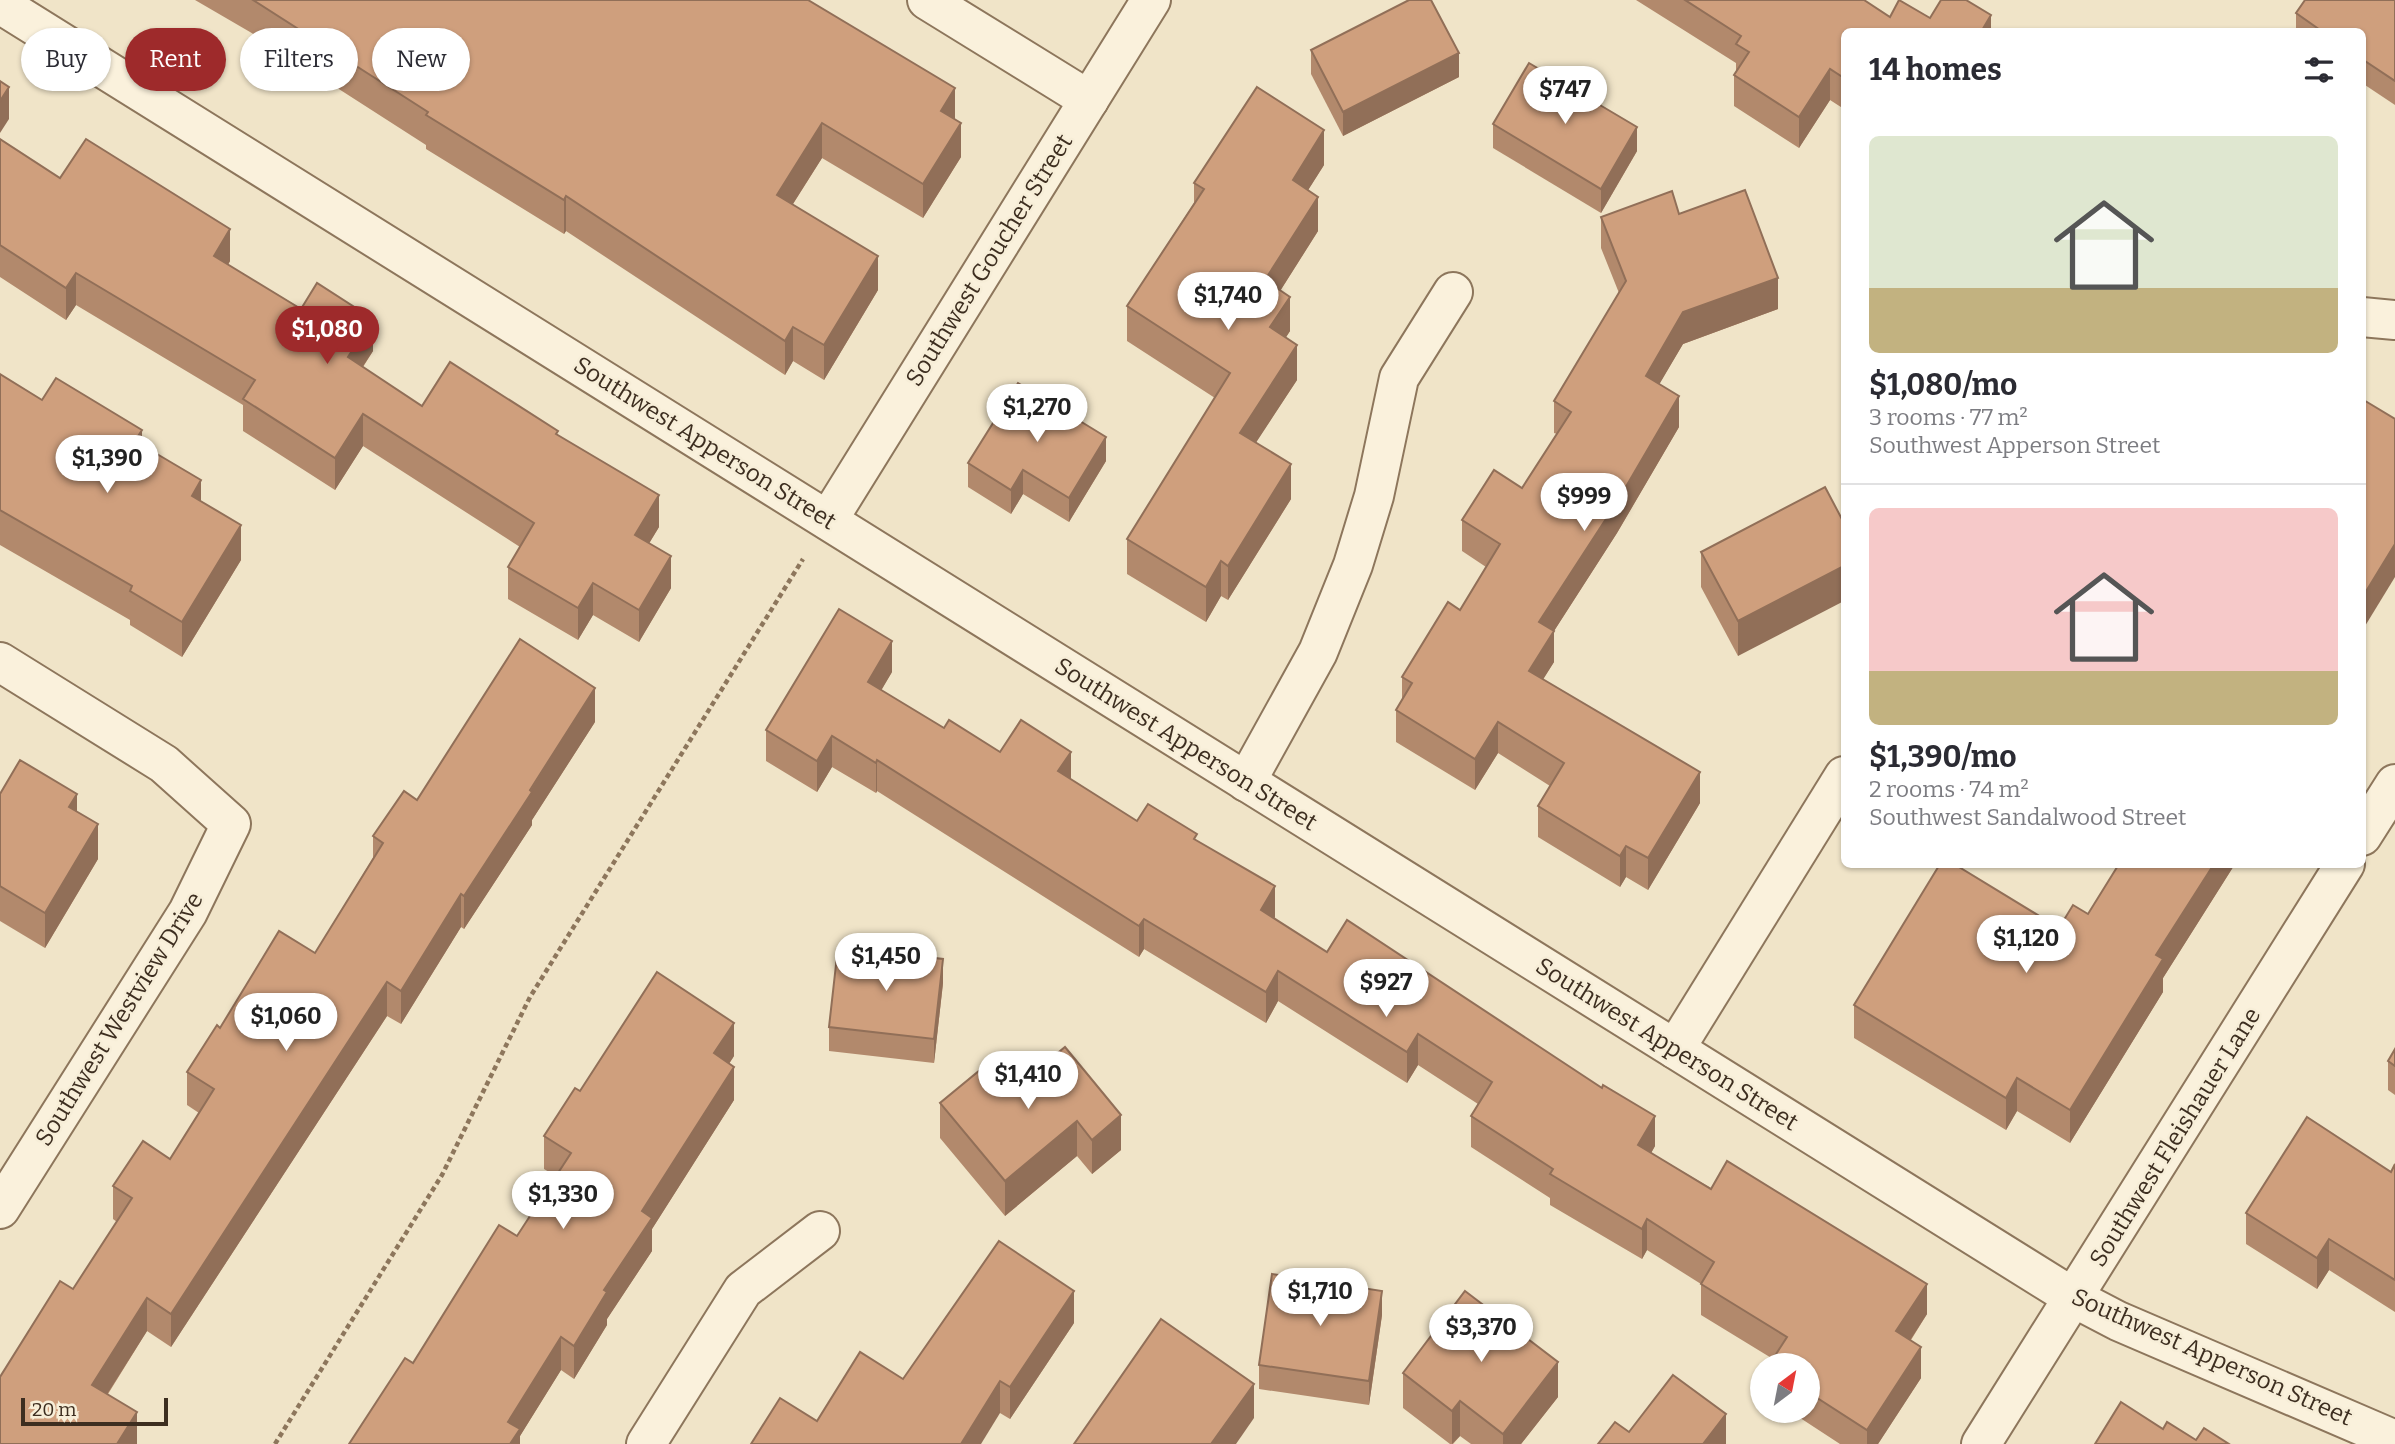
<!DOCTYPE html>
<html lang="en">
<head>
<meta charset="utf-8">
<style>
  :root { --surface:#fff; --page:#f2f2f3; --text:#2b2b33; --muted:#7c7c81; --line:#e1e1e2; --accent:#9e2a2b }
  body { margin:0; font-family:Bitter,serif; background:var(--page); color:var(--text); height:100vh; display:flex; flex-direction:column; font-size:26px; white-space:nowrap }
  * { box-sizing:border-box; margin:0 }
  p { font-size:23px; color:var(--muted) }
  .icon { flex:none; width:38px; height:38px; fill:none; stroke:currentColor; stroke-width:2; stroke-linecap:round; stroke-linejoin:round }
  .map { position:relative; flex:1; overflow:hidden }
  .drawer { position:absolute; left:1841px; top:28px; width:525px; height:840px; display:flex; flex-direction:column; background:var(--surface); border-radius:10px; box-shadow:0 2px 5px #0004 }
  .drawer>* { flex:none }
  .guide { position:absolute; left:21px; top:28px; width:665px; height:63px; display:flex; gap:14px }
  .needle { width:46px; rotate:32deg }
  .controls { position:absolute; left:1750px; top:1353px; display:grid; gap:14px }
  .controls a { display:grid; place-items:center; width:70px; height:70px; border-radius:50%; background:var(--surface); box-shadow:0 2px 5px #0004; font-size:35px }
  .scale { position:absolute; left:21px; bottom:18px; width:147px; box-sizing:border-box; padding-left:7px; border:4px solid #3d2e20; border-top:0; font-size:19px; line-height:24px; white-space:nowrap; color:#3d2e20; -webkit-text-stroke:5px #f7eed8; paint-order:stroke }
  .price { position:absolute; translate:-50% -60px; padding:0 16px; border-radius:24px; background:#fff; color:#222; font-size:23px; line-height:46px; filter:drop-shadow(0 2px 4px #0008) }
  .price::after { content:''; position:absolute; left:50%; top:42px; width:21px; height:16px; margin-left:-10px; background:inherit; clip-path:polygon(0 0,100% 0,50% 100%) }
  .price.active { background:var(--accent); color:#fff }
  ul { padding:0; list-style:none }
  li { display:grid; align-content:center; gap:14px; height:371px; padding:0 28px }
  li+li { border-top:2px solid var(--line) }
  li span { display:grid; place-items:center; height:217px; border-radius:10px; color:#555 }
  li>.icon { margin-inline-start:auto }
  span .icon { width:126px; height:126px; fill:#fffc; stroke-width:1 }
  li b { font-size:30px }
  h2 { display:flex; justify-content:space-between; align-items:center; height:84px; padding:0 28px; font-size:30px }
  .chip { padding:0 24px; border-radius:32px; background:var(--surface); box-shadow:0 2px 5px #0004; font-size:24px; line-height:63px }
  .chip.active { background:var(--accent); color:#fff }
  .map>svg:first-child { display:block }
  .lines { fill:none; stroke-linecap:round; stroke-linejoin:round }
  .minor-casing { stroke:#8d765c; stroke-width:42 }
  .path { stroke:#8d765c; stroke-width:4.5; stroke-dasharray:5 3.5; stroke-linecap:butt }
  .minor { stroke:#faf1dc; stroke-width:38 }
  .wall { fill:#b2896c }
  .shaded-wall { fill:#916f58 }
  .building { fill:#cf9f7d; stroke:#916f58; stroke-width:2 }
  .labels { text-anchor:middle; stroke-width:5; stroke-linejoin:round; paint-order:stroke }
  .street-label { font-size:24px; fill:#3d2e20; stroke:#f7eed8 }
</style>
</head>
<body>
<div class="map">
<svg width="2395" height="1444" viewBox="0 0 2395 1444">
  <rect width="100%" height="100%" fill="#f0e4c8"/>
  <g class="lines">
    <!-- minor casing -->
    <g class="minor-casing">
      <g id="minor">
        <path d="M927 0 1089 100"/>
        <path d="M0 4 2074 1298 2118 1321 2395 1440"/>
        <path d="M2362 317 2395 320"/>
        <path d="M828 520 1151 0"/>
        <path d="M0 662 164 764 231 824 188 912 0 1209"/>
        <path d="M1246 782 1318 652 1353 565 1374 496 1399 378 1453 292"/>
        <path d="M2362 836 2395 784"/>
        <path d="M1675 1049 1844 776"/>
        <path d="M646 1444 743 1290 820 1231"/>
        <path d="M1981 1444 2345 864"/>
      </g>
    </g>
    <!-- path -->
    <path class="path" d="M275 1444 442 1175 530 997 803 559"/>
    <!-- minor -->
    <use href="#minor" class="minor"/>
  </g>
  <!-- wall -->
  <g class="wall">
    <path d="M195 0H808L955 119 961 157 923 218 822 158 793 204 878 290 824 380 793 361 785 375 566 231 564 234 426 149V145L250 32Z"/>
    <path d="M1636 0H1864L1890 17 1930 18 1991 32H1844V109L1830 100 1799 148 1734 106V75L1736 72V63Z"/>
    <path d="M2395 0V105L2362 83V32H2296V13Z"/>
    <path d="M1311 50 1459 77 1343 136 1311 74Z"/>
    <path d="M1493 124 1637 151 1601 213 1493 148Z"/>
    <path d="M0 139 60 178 230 261 228 265 373 351 363 367 422 406 558 435 659 527 649 543 671 588 639 642 593 615 578 640 508 599V567L520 547 363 446 335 490 243 431V405L76 305 66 320 0 277Z"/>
    <path d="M1324 165 1308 190 1318 231 1280 291 1290 331 1286 337 1297 380 1256 442 1291 499 1228 600 1221 596 1206 622 1127 574V539L1215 398 1127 341V306L1194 203V183Z"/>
    <path d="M1679 214 1778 309 1683 344 1659 384 1679 427 1617 533 1554 631V662L1543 679 1700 803 1648 890 1626 877 1620 887 1538 837V806L1550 786 1498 753 1475 790 1396 742V710L1402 700V677L1460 610 1486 567 1462 551V520L1522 488 1557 434 1554 433V401L1619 293 1601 248V217Z"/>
    <path d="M0 374 42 400 142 445 201 501 241 560 182 657 130 625V620L0 545Z"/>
    <path d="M1106 461 1069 522 1023 494 1011 514 968 487V463Z"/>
    <path d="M1825 487 1738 656 1701 587V552Z"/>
    <path d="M892 672 881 690 944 728 1000 752 1071 779 1137 821 1197 841 1275 917 1274 919 1327 952 1655 1146 1651 1153 1927 1314 1911 1340 1921 1378 1878 1444H1840L1788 1410H1808V1365L1773 1359 1701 1315V1284L1647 1250 1642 1259 1550 1205V1198L1471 1147V1116L1478 1104 1418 1065 1407 1083 1278 1001 1266 1023 1144 949 1139 957 877 791 876 793 832 767 817 792 766 761V730Z"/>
    <path d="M595 722 532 820V825L464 929 461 927 401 1024 387 1016 171 1347 147 1331 108 1394 137 1444H0L73 1289 117 1222 113 1219V1186L170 1159 199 1113 187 1105V1072L220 1028 315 953 373 858V836L417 800Z"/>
    <path d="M0 794 98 859 45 948 0 921Z"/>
    <path d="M2119 864H2235L2163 978V992L2070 1143 2017 1111 2006 1130 1854 1038V1005L2059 928 2088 914Z"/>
    <path d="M943 983 934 1063 829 1051V1027Z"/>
    <path d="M1065 1047 1121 1150 1092 1174 1077 1156 1005 1216 940 1138V1103L1014 1089Z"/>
    <path d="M2395 1049V1095L2388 1090V1061Z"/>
    <path d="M734 1056 729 1064 734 1100 652 1229V1251L607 1319V1325L574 1379 561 1370 520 1436V1444L413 1363 517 1236 556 1176 544 1169V1136L580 1091Z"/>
    <path d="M2395 1164V1312L2329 1270 2317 1289 2246 1244V1213L2391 1172Z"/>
    <path d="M1382 1315 1369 1405 1259 1389V1365Z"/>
    <path d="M1074 1323 1010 1419 1000 1413 817 1421 903 1379Z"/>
    <path d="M1403 1373 1558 1397 1521 1444H1471L1460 1436 1453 1444H1450L1403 1408Z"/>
  </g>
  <!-- shaded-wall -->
  <g class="shaded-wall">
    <path d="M1991 15V32H1981Z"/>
    <path d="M1459 53V77L1343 136V112Z"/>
    <path d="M1830 69V100L1799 148V117Z"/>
    <path d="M9 87V119L0 133V101Z"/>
    <path d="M955 88V122L941 111Z"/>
    <path d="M822 123V158L777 229V195Z"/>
    <path d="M961 123V157L923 218V184Z"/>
    <path d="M1637 127V151L1601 213V189Z"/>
    <path d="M1324 130V165L1293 214V180Z"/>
    <path d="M566 196V231L564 234V200Z"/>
    <path d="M1318 197V231L1265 315V280Z"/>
    <path d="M230 229V261L214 288V256Z"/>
    <path d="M878 256V290L824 380V345Z"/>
    <path d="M76 273V305L66 320V288Z"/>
    <path d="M1778 278V309L1683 344 1646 407V376L1683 312Z"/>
    <path d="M1290 297V331L1270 362V327Z"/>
    <path d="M373 319V351L348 389V357Z"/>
    <path d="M793 327V361L785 375V341Z"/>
    <path d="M1297 345V380L1240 467V433Z"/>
    <path d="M1679 396V427L1617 533 1554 631V662L1529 702V671L1539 622Z"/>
    <path d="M363 414V446L335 490V458Z"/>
    <path d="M142 430V464L135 441Z"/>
    <path d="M1106 437V461L1069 522V498Z"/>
    <path d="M1291 464V499L1228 600V566Z"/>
    <path d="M1023 470V494L1011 514V490Z"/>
    <path d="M201 480V515L192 496Z"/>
    <path d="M659 495V527L635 567V535Z"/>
    <path d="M241 525V560L182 657V622Z"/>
    <path d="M2395 544V577L2362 631V598Z"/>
    <path d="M671 556V588L639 642V610Z"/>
    <path d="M1221 561V596L1206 622V587Z"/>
    <path d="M1844 566V601L1738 656V621Z"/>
    <path d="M593 583V615L578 640V608Z"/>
    <path d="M892 641V672L868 713V682Z"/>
    <path d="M595 688V722L532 820V825L464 929V896Z"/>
    <path d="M1498 722V753L1475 790V759Z"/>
    <path d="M832 736V767L817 792V761Z"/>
    <path d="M1071 752V783L1058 771Z"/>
    <path d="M877 760V791L876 793V763Z"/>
    <path d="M1700 772V803L1648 890V858Z"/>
    <path d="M77 794V829L69 807Z"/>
    <path d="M98 824V859L45 948V913Z"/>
    <path d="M1626 846V877L1620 887V856Z"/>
    <path d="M2214 864H2235L2163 978V992L2070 1143V1110L2156 955Z"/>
    <path d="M1275 886V917L1261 941V910Z"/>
    <path d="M461 894V927L401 1024V991Z"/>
    <path d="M1144 919V949L1139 957V926Z"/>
    <path d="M943 959V983L934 1063V1039Z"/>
    <path d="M1278 971V1001L1266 1023V992Z"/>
    <path d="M387 982V1016L171 1347V1314Z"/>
    <path d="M734 1023V1056L714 1086V1053Z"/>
    <path d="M1418 1034V1065L1407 1083V1052Z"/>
    <path d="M734 1067V1100L652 1229V1251L607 1319V1325L574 1379V1346L642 1211Z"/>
    <path d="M2017 1078V1111L2006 1130V1098Z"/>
    <path d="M1121 1115V1150L1092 1174V1140Z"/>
    <path d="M1655 1116V1146L1638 1176V1145Z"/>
    <path d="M1077 1121V1156L1005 1216V1181Z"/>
    <path d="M1647 1219V1250L1642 1259V1229Z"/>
    <path d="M2329 1239V1270L2317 1289V1258Z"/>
    <path d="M1927 1284V1314L1896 1362V1331Z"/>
    <path d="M1074 1291V1323L1010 1419V1387Z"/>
    <path d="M1382 1291V1315L1369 1405V1381Z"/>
    <path d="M147 1298V1331L92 1418V1385Z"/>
    <path d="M561 1337V1370L520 1436V1444H508V1422Z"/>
    <path d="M1921 1347V1378L1878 1444H1867V1430Z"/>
    <path d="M1558 1362V1397L1521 1444H1503V1434Z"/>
    <path d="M1000 1381V1413L981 1444H961Z"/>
    <path d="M1254 1384V1418L1236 1444H1211Z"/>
    <path d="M1460 1401V1436L1452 1444V1411Z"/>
    <path d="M137 1412V1444H117Z"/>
    <path d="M1726 1414V1444H1703Z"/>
  </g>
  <!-- building -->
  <g class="building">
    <path d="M253 0H808L955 88 941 111 961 123 923 184 822 123 777 195 878 256 824 345 793 327 785 341 566 196 564 200 426 115 428 112Z"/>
    <path d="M1409 0H1431L1459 53 1343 112 1311 50Z"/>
    <path d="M1685 0H1864L1890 17 1899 0 1930 18 1941 0H1966L1991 15 1981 32H1844V78L1830 69 1799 117 1734 75 1749 52 1736 44 1741 36Z"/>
    <path d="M2305 0H2395V81L2362 59V32H2323L2296 13Z"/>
    <path d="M1529 63 1637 127 1601 189 1493 124Z"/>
    <path d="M0 81 9 87 0 101Z"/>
    <path d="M1257 87 1324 130 1293 180 1318 197 1265 280 1290 297 1270 327 1297 345 1240 433 1291 464 1228 566 1221 561 1206 587 1127 539 1230 373 1127 306 1204 189 1194 183Z"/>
    <path d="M0 139 60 178 86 139 230 229 214 256 301 309 317 283 373 319 348 357 422 406 450 362 558 431 556 434 659 495 635 535 671 556 639 610 593 583 578 608 508 567 534 523 363 414 335 458 243 399 255 380 76 273 66 288 0 245Z"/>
    <path d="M1745 190 1778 278 1683 312 1646 376 1679 396 1617 502 1539 622 1554 631 1529 671 1700 772 1648 858 1626 846 1620 856 1538 806 1564 763 1498 722 1475 759 1396 710 1412 683 1402 677 1448 602 1460 610 1500 544 1462 520 1494 470 1522 488 1571 412 1554 401 1626 281 1601 217 1672 191 1679 214Z"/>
    <path d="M0 374 42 400 56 378 142 430 135 441 201 480 192 496 241 525 182 622 130 591 132 586 0 510Z"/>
    <path d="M1018 383 1106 437 1069 498 1023 470 1011 490 968 463Z"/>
    <path d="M2362 399 2395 419V544L2362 598Z"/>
    <path d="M1825 487 1844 523V566L1738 621 1701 552Z"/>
    <path d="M839 609 892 641 868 682 944 728 949 720 1000 752 1021 720 1071 752 1058 771 1137 821 1148 804 1197 834 1194 839 1275 886 1261 910 1327 952 1347 920 1602 1088 1603 1085 1655 1116 1638 1145 1711 1189 1727 1161 1927 1284 1896 1331 1921 1347 1867 1430 1808 1392V1365H1769L1787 1337 1701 1284 1714 1262 1647 1219 1642 1229 1550 1174 1553 1169 1471 1116 1492 1082 1418 1034 1407 1052 1278 971 1266 992 1144 919 1139 926 877 760 876 763 832 736 817 761 766 730Z"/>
    <path d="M520 639 595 688 530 790 532 792 464 896 461 894 401 991 387 982 171 1314 147 1298 92 1385 137 1412 117 1444H0V1377L60 1281 73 1289 132 1198 113 1186 143 1141 170 1159 214 1089 187 1072 217 1025 220 1028 279 931 315 953 383 843 373 836 404 791 417 800Z"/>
    <path d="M20 760 77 794 69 807 98 824 45 913 0 886V794Z"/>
    <path d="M1940 864H1954L2059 928 2073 905 2088 914 2119 864H2214L2156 955 2163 959 2070 1110 2017 1078 2006 1098 1854 1005Z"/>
    <path d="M838 947 943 959 934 1039 829 1027Z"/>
    <path d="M657 972 734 1023 714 1053 734 1067 642 1211 652 1218 604 1290 607 1292 574 1346 561 1337 508 1422 520 1429 510 1444H349L405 1358 413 1363 499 1225 517 1236 571 1153 544 1136 575 1088 580 1091Z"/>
    <path d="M1065 1047 1121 1115 1092 1140 1077 1121 1005 1181 940 1103 991 1061 1014 1089Z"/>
    <path d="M2395 1049V1066L2388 1061Z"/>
    <path d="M2307 1117 2391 1172 2395 1164V1280L2329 1239 2317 1258 2246 1213Z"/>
    <path d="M999 1241 1074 1291 1010 1387 1000 1381 961 1444H751L780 1398 817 1421 860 1352 903 1379Z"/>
    <path d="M1272 1274 1382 1291 1369 1381 1259 1365Z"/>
    <path d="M1465 1291 1558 1362 1503 1434 1460 1401 1452 1411 1403 1373Z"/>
    <path d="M1161 1319 1254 1384 1211 1444H1074Z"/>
    <path d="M1673 1375 1726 1414 1703 1444H1598L1615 1422 1629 1432Z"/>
    <path d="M2121 1402 2163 1429 2167 1422 2196 1440 2204 1428 2229 1444H2095Z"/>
  </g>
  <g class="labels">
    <!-- street labels -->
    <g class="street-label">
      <text transform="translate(989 260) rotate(-58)" y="8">Southwest Goucher Street</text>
      <text transform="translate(705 443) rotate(32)" y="8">Southwest Apperson Street</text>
      <text transform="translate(1186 744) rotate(32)" y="8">Southwest Apperson Street</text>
      <text transform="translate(119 1019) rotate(-58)" y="8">Southwest Westview Drive</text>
      <text transform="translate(1667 1044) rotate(32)" y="8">Southwest Apperson Street</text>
      <text transform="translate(2175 1137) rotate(-58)" y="8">Southwest Fleishauer Lane</text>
      <text transform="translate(2212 1357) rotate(24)" y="8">Southwest Apperson Street</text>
    </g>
  </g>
</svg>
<div class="controls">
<a><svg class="needle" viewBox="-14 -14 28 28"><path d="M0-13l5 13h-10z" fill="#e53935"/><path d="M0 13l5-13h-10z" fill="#7c7c81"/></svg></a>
</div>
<div class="scale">20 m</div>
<b class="price" style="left:1565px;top:126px">$747</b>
<b class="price" style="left:1228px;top:332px">$1,740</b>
<b class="price active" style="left:327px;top:366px">$1,080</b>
<b class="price" style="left:1037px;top:444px">$1,270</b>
<b class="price" style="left:107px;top:495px">$1,390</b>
<b class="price" style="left:1584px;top:533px">$999</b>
<b class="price" style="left:2026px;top:975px">$1,120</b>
<b class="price" style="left:886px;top:993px">$1,450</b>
<b class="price" style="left:1386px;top:1019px">$927</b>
<b class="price" style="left:286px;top:1053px">$1,060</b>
<b class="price" style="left:1028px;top:1111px">$1,410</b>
<b class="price" style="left:563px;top:1231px">$1,330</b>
<b class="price" style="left:1320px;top:1328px">$1,710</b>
<b class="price" style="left:1481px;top:1364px">$3,370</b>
<div class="guide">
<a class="chip">Buy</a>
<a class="chip active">Rent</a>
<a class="chip">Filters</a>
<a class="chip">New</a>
</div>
<section class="drawer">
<h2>14 homes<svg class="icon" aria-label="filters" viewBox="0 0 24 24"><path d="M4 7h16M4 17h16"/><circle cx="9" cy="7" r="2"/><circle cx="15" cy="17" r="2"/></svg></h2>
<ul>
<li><span style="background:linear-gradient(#dfe7d0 70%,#c2b280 0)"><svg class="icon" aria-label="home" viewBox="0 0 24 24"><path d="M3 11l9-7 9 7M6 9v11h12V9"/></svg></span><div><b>$1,080/mo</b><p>3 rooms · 77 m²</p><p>Southwest Apperson Street</p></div></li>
<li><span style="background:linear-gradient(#f6c9c9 75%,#c2b280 0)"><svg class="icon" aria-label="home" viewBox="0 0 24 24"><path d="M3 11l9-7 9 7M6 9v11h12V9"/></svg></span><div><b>$1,390/mo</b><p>2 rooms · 74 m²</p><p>Southwest Sandalwood Street</p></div></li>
</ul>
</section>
</div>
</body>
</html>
